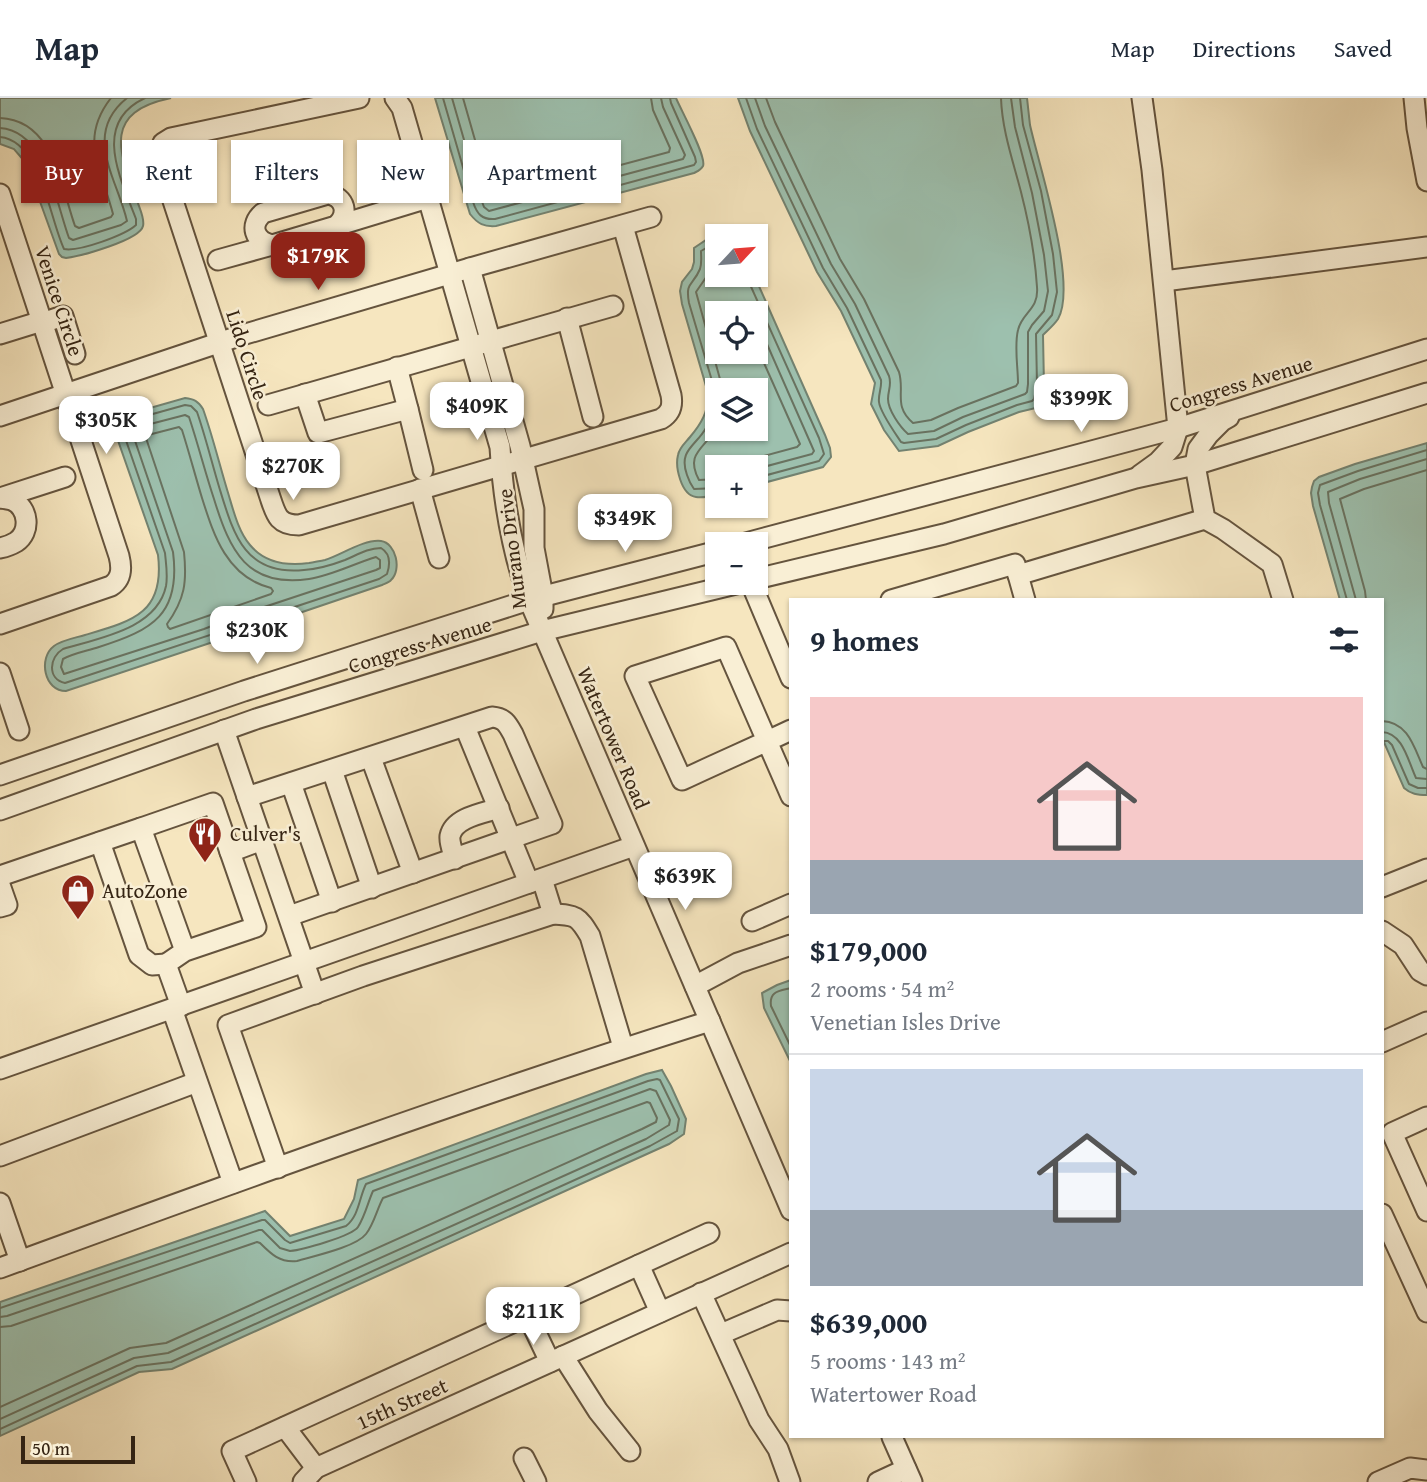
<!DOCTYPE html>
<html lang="en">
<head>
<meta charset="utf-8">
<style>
  :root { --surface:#fff; --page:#f2f2f3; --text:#1f2937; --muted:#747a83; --line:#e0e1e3; --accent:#8f2418 }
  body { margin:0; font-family:"Gentium Book Plus",serif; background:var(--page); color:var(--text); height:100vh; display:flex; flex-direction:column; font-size:26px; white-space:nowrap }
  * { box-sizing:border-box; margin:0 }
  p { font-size:23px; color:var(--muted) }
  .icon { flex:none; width:38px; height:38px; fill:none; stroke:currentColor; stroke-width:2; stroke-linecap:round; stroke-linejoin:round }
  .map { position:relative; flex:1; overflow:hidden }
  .panel { position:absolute; left:789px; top:500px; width:595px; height:840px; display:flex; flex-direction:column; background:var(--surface); border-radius:0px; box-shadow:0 2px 5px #0004 }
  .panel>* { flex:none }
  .guide { position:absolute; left:21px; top:42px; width:663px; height:63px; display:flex; gap:14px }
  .needle { width:46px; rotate:64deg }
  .tools { position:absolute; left:705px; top:126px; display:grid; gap:14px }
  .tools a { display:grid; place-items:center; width:63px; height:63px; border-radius:0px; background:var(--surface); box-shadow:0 2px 5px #0004; font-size:35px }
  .scale { position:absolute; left:21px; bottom:18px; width:114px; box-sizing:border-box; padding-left:7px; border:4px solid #352413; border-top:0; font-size:19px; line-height:24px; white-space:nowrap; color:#352413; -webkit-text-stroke:5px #f9efd5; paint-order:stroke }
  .price { position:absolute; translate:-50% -60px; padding:0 16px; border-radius:14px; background:#fff; color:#222; font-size:23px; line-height:46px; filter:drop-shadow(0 2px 4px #0008) }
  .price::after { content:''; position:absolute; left:50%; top:42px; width:21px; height:16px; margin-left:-10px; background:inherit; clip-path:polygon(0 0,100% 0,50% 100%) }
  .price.current { background:var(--accent); color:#fff }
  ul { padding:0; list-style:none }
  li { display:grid; align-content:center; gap:14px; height:371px; padding:0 21px }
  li+li { border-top:2px solid var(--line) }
  li span { display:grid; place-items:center; height:217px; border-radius:0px; color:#555 }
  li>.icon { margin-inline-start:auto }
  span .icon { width:126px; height:126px; fill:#fffc; stroke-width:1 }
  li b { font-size:30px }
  h2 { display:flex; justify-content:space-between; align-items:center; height:84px; padding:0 21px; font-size:30px }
  .chip { padding:0 24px; border-radius:0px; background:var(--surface); box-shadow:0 2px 5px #0004; font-size:24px; line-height:63px }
  .chip.current { background:var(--accent); color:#fff }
  header { display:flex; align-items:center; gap:42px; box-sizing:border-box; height:98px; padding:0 35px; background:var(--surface); border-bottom:2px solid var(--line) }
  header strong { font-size:33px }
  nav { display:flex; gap:38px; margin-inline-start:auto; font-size:24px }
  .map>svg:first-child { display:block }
  .water { fill:#9dc0ae; stroke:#738270; stroke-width:2; fill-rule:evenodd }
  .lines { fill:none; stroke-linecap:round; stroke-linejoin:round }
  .shore { stroke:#697260; stroke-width:2 }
  .minor-casing { stroke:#65543e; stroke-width:23 }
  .minor { stroke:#f9efd5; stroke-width:19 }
  .labels { text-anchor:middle; stroke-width:5; stroke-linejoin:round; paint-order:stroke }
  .street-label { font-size:21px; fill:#352413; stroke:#f9efd5 }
  .poi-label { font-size:21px; fill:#352413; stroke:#f9efd5; text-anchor:start }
</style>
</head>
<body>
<header>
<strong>Map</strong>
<nav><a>Map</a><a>Directions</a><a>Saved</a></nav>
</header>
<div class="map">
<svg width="1427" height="1384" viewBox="0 0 1427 1384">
  <rect width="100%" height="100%" fill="#f6e6bf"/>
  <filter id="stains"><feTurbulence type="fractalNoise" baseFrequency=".00286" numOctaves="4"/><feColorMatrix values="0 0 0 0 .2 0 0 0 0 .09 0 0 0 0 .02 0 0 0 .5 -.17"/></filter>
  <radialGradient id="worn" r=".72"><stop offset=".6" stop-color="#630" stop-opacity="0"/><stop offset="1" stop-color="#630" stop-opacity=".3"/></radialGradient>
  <!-- water -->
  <g class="water">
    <path d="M0 0H171C103 14 118 52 137 102 139 110 145 120 143 128 140 142 81 158 66 160L62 159 59 156 26 65 14 51 0 46Z"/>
    <path d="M435 0H676C681 12 707 59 703 68 701 72 698 73 694 75L496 128C484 129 478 126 470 116Z"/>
    <path d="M738 0H1027C1028 9 1029 18 1030 27 1039 68 1078 186 1058 221 1054 227 1048 232 1043 237L1044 288 1040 309 1019 314 968 334 938 348 899 353 884 332 871 306 875 285 841 213 817 174 799 136 750 33Z"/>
    <path d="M717 140 718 177H754L825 337 830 350 831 359 823 369 756 387V369H718L717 396C711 398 702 400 696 399 681 397 675 369 678 357 679 350 685 345 690 339 701 326 709 313 708 295L682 206 680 193 682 184 692 171 694 164V150L706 142ZM756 215V254H718V215ZM756 292V331H718V292Z"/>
    <path d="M185 300C194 301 198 303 203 311 213 339 220 369 229 398 234 415 239 434 250 447 265 465 287 468 309 465 314 464 320 463 325 462 341 457 364 441 381 443 396 445 402 472 391 482 390 484 384 486 382 487 277 523 171 558 66 593 44 593 38 560 54 548 62 542 75 540 85 537 133 523 165 515 158 457L114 331V325L116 320 122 318Z"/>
    <path d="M1427 345V697C1417 697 1411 696 1404 690L1383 642 1382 502H1340L1313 408 1311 395 1312 389 1314 383 1319 379 1355 366Z"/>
    <path d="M791 882V965L764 910 762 895 777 887Z"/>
    <path d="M662 972 671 988 686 1021 684 1036 669 1046 172 1271 139 1274 0 1338V1204L265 1113 290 1138 344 1121 354 1101 358 1082 646 976Z"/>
  </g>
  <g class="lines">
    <!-- shore -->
    <g class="shore">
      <path d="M443 0 473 104C477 116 482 122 495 121L694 67 696 64 695 59 671 5 670 0"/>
      <path d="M452 0 481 101 484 109 489 113 683 61 685 57 663 9 661 0"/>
      <path d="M463 0 491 98 494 101 669 54 670 50 653 12 651 0"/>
      <path d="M746 0 757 31 823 170 847 210 881 282C882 289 878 297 879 304 880 314 895 335 901 344L904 345 936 341 966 327 1017 307 1032 303 1034 301 1037 287 1036 236 1052 217 1057 194 1053 156 1041 93 1023 27 1020 0"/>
      <path d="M755 0 765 28 831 166 855 206 889 278C892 287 888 292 888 301 888 312 900 329 908 336L934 333 963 319 1025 296 1027 294 1028 286V234L1032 227 1044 213 1048 193 1044 157 1032 95 1015 29 1011 0"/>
      <path d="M766 0 775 24 840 161 864 201 899 274C905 294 893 308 913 325L931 322 958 310 1016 288 1018 285C1018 269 1014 248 1018 232 1022 214 1039 212 1037 189 1035 158 1029 125 1021 94 1013 63 1002 32 1001 0"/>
      <path d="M0 20C54 22 61 89 75 128L79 130 111 119 113 116C102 73 78 42 111 0"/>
      <path d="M0 30C46 33 56 105 69 140L73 142 121 127 127 123C117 80 82 36 127 0"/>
      <path d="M0 39C41 43 49 119 64 151 79 154 125 137 136 127V121C121 81 91 25 145 0"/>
      <path d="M718 147 708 149 701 153C701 159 702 165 700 171 693 188 685 183 689 205L715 293C716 307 713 318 706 330 696 348 678 352 687 377 689 383 691 387 694 391L718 390"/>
      <path d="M718 156 710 159 707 178 696 194 723 292"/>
      <path d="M748 177V182L819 340 824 356 819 363 756 380"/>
      <path d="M756 221 814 353 812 356 756 371"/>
      <path d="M185 307 191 308 197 314C206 340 212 366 220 392 234 438 246 478 304 472 318 471 332 467 345 462 357 457 368 450 381 450 391 456 390 467 387 476L379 481 65 585C47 581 49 559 63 551 99 540 157 531 166 488 168 477 166 466 165 455L121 328 124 324Z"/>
      <path d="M185 317 189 319C198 346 205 374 214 401 230 453 247 490 309 481 333 477 353 466 376 459L380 462V470L376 472 240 517 204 531 64 576 61 569 63 561C74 555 87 553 99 549 153 532 181 516 173 454L132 334 135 330Z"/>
      <path d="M718 327C706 351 684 354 699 382L718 381"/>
      <path d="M179 329 182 332C189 354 195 377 202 400 214 438 227 479 271 490L273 493 271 496 170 531 168 529 167 526C185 501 187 484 184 454L146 340 148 337Z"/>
      <path d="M737 369 749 362 797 349 800 346 756 247"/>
      <path d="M1347 502 1320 407 1318 395 1320 387 1358 373 1427 352"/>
      <path d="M1356 502 1329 405 1328 394 1360 381 1427 361"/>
      <path d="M1366 502 1365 493 1340 401 1364 391 1427 372"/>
      <path d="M1382 623C1408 624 1414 649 1423 669L1427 671"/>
      <path d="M1382 634C1403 635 1408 663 1416 680L1427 681"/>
      <path d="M1382 643H1388L1392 647 1409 686 1418 690H1427"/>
      <path d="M791 890C779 893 769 893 771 908L791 949"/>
      <path d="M0 1210 262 1122H265L285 1142 290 1145 346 1128C359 1118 359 1100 366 1086L648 983 657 981 660 982 679 1021 677 1033 650 1048 171 1264 137 1268 0 1331"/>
      <path d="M0 1219 7 1218 259 1132H262L280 1150 290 1153C302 1152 352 1138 358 1129 365 1118 368 1104 373 1093L650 991 656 993 670 1022 669 1027 646 1041 168 1255 134 1260 0 1321"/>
      <path d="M0 1229 11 1228 257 1144 260 1145C271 1156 280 1165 297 1163 314 1158 356 1149 366 1136 374 1126 377 1111 383 1100L647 1004 650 1005 657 1020 656 1024 642 1031 166 1245 130 1250 0 1309"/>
    </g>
    <!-- minor casing -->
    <g class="minor-casing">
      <g id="minor">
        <path d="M359 0 171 40 163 45 158 57 270 399C276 417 278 427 299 427L661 321C671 315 673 308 671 297L623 128"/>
        <path d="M395 0 402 10 500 349C503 402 512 453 529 502L791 1112"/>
        <path d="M1414 0 1417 30 1427 83"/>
        <path d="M0 96 119 458C122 470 122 481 111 488L0 526"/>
        <path d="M328 96C345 99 350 116 336 128L272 147C254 143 249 127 263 115Z"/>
        <path d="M336 128 428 100"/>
        <path d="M218 162 272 147"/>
        <path d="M470 170 520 348 534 411V450L543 498V511"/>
        <path d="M1164 183 1427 149"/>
        <path d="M567 220 593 319"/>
        <path d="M42 225 63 218 75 256"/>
        <path d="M0 236 42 223"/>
        <path d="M305 296 318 335 408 311 397 269"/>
        <path d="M268 307 613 208"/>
        <path d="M408 311 423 372"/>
        <path d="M0 318 242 237 470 170 651 119"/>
        <path d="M1229 319 1222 323 1209 336 1198 351 1195 367 1205 421 1223 431 1272 466 1283 502"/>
        <path d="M1140 377 1158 364 1172 349 1178 330 1152 72 1142 0"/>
        <path d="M420 391 439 460"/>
        <path d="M0 400 65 379"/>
        <path d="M742 446 1178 330 1427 251"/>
        <path d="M0 450C5 449 11 447 16 444 31 434 29 410 12 402 11 402 2 400 1 400"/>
        <path d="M1018 477 1025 502"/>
        <path d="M756 481 944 436 1136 380 1195 367 1427 295"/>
        <path d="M751 485 791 580"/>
        <path d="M891 502 1015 466 1018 477 1205 421"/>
        <path d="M0 575 19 632"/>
        <path d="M465 629 529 785"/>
        <path d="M224 632 315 896"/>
        <path d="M791 632C755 649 718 665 682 682L635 578 726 549 767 643 791 698"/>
        <path d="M371 660 413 775"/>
        <path d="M332 672 372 790"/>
        <path d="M0 677 244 593 529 502 718 453"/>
        <path d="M291 685 332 804"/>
        <path d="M247 699 492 619C504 620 507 625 513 636L552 726 289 818"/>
        <path d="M0 712 256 621 542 533 740 485"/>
        <path d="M100 744 139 857 152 867 166 866"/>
        <path d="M230 754 262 742"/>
        <path d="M455 761C453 754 449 745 450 738 454 719 484 715 499 710"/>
        <path d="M0 778 141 730"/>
        <path d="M0 787 7 807 0 809"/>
        <path d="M1382 789 1427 771"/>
        <path d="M553 816C576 817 578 818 590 838L623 949"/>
        <path d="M752 823 791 806"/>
        <path d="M1382 833 1403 847 1420 873 1427 877"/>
        <path d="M695 888 738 865 791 847"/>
        <path d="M181 908 166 866 185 853 141 730 213 705 256 829 185 853"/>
        <path d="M172 911 233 1085"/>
        <path d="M1382 944 1427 924"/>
        <path d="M0 971 634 748"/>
        <path d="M1427 1019 1392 1035 1427 1113"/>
        <path d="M0 1058 197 984"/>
        <path d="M278 1070 228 927 363 878 553 816 542 781"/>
        <path d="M0 1105 20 1163"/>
        <path d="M1382 1116 1427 1214"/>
        <path d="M639 1167 660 1214"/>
        <path d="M0 1170C235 1084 471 998 710 923"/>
        <path d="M701 1195 759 1322 778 1351 790 1384"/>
        <path d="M528 1218 550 1264"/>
        <path d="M721 1236 777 1212 791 1213"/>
        <path d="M563 1258 598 1313 630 1353"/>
        <path d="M285 1329 316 1370"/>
        <path d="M892 1339 912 1384"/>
        <path d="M524 1360 536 1384"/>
        <path d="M246 1384 232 1353 709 1135"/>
        <path d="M303 1384 316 1370 791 1155"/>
        <path d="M878 1384 906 1371"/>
        <path d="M1378 1384 1410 1370 1427 1372"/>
      </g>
    </g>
    <!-- minor -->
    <use href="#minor" class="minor"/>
  </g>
  <!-- icons -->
  <defs>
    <g id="restaurant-pin" transform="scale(1.75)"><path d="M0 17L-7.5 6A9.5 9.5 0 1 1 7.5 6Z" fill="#8f2418" stroke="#f9efd5"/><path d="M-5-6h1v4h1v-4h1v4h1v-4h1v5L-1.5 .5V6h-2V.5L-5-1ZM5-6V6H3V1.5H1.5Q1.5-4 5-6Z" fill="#fff"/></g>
    <g id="shop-pin" transform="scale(1.75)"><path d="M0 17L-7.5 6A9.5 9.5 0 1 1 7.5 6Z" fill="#8f2418" stroke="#f9efd5"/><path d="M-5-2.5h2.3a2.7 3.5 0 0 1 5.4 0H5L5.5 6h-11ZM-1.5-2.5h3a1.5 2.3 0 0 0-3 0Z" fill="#fff"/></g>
  </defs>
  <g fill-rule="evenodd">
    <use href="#restaurant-pin" x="205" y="736"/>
    <use href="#shop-pin" x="78" y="793"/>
  </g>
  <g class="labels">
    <!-- street labels -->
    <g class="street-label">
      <text transform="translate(59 203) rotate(72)" y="7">Venice Circle</text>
      <text transform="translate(247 257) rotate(72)" y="7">Lido Circle</text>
      <text transform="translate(1241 286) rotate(-17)" y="7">Congress Avenue</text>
      <text transform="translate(512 451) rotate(-97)" y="7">Murano Drive</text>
      <text transform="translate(420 547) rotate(-17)" y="7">Congress Avenue</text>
      <text transform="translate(613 640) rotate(67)" y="7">Watertower Road</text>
      <text transform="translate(402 1306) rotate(-24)" y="7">15th Street</text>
    </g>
    <!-- poi labels -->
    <g class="poi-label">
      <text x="230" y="743">Culver's</text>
      <text x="102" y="800">AutoZone</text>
    </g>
  </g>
  <rect width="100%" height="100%" filter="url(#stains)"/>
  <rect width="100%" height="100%" fill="url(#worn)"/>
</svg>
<div class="tools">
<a><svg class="needle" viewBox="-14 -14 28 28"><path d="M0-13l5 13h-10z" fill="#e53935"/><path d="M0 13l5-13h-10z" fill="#747a83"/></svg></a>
<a><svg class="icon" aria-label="locate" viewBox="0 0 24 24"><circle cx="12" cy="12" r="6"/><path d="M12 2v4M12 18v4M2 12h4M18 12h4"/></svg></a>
<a><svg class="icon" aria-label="layers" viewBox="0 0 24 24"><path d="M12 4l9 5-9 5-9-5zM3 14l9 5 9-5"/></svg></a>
<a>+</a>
<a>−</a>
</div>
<div class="scale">50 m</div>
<b class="price current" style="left:318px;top:194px">$179K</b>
<b class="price" style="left:1081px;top:336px">$399K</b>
<b class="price" style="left:477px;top:344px">$409K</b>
<b class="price" style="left:106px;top:358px">$305K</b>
<b class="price" style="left:293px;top:404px">$270K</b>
<b class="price" style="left:625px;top:456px">$349K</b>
<b class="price" style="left:257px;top:568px">$230K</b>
<b class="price" style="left:685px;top:814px">$639K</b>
<b class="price" style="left:533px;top:1249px">$211K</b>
<div class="guide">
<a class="chip current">Buy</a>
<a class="chip">Rent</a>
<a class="chip">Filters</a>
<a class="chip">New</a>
<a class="chip">Apartment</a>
</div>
<section class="panel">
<h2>9 homes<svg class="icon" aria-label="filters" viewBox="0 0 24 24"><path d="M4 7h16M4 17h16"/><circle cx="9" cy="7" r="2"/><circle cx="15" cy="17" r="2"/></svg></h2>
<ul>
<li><span style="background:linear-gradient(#f6c9c9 75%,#9aa5b1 0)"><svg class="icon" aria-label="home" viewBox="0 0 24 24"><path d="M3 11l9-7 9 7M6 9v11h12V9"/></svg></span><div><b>$179,000</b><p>2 rooms · 54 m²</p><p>Venetian Isles Drive</p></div></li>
<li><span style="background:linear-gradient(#c9d6e8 65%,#9aa5b1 0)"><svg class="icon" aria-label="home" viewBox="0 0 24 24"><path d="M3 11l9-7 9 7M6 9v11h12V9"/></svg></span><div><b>$639,000</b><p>5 rooms · 143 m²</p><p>Watertower Road</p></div></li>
</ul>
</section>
</div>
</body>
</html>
